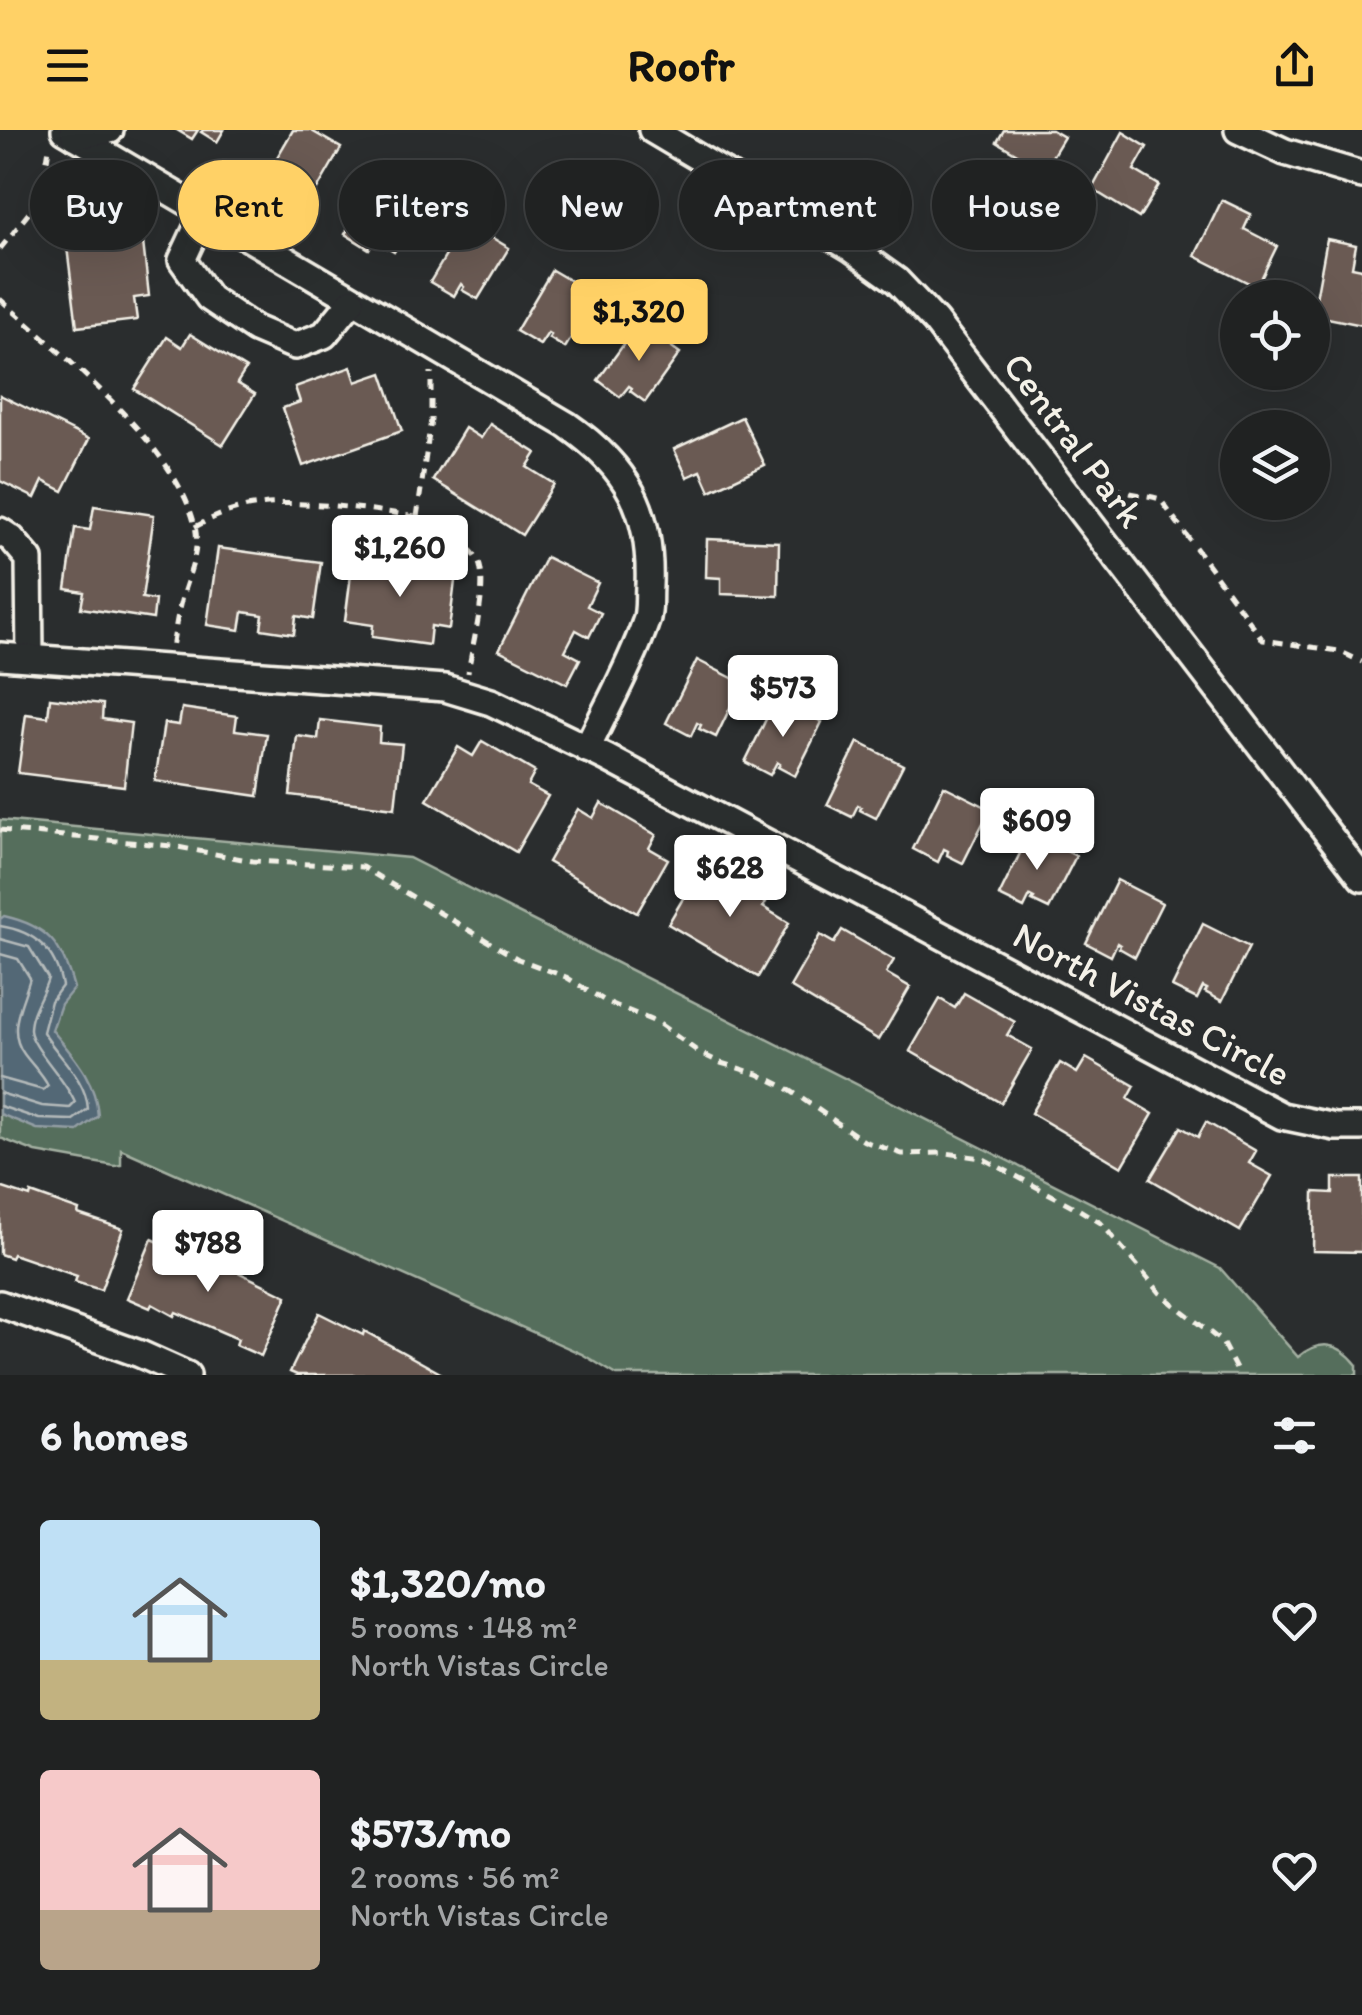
<!DOCTYPE html>
<html lang="en">
<head>
<meta charset="utf-8">
<style>
  :root { --surface:#202222; --page:#2d2f2f; --text:#f1f3f6; --muted:#a2a4a5; --line:#3d3f40; --accent:#ffd166 }
  body { margin:0; font-family:Itim,sans-serif; background:var(--page); color:var(--text); height:100vh; display:flex; flex-direction:column; font-size:38px; white-space:nowrap }
  * { box-sizing:border-box; margin:0 }
  p { font-size:32px; color:var(--muted) }
  .icon { flex:none; width:55px; height:55px; fill:none; stroke:currentColor; stroke-width:2; stroke-linecap:round; stroke-linejoin:round }
  .map { position:relative; height:1245px; overflow:hidden }
  .details { display:flex; flex-direction:column; background:var(--surface); flex:1 }
  .details>* { flex:none }
  .guide { position:absolute; left:30px; top:30px; width:1302px; height:90px; display:flex; gap:20px }
  .controls { position:absolute; left:1220px; top:150px; display:grid; gap:20px }
  .controls a { display:grid; place-items:center; width:110px; height:110px; border-radius:50%; background:var(--surface); box-shadow:0 10px 40px #0002,0 0 0 2px var(--line); font-size:50px }
  .price { position:absolute; translate:-50% -85px; padding:0 22px; border-radius:10px; background:#fff; color:#222; font-size:32px; line-height:65px; filter:drop-shadow(0 2px 5px #0008) }
  .price::after { content:''; position:absolute; left:50%; top:60px; width:30px; height:22px; margin-left:-15px; background:inherit; clip-path:polygon(0 0,100% 0,50% 100%) }
  .price.active { background:var(--accent); color:#111 }
  ul { padding:0; list-style:none }
  li { display:flex; align-items:center; gap:30px; height:250px; padding:0 40px }
  li span { display:grid; place-items:center; flex:none; width:280px; height:200px; border-radius:10px; color:#555 }
  li>.icon { margin-inline-start:auto }
  span .icon { width:120px; height:120px; fill:#fffc; stroke-width:1 }
  li b { font-size:42px }
  h2 { display:flex; justify-content:space-between; align-items:center; height:120px; padding:0 40px; font-size:42px }
  .chip { padding:0 35px; border-radius:45px; background:var(--surface); box-shadow:0 10px 40px #0002,0 0 0 2px var(--line); font-size:35px; line-height:90px }
  .chip.active { background:var(--accent); color:#111 }
  header { display:flex; justify-content:space-between; align-items:center; height:130px; padding:0 40px; background:var(--accent); color:#111; font-size:45px; font-weight:700 }
  .map>svg:first-child { display:block }
  .green { fill:#556e5b; stroke:#a4b0a2; stroke-width:2.5 }
  .water { fill:#536776; stroke:#939ea4; stroke-width:2.5 }
  .lines { fill:none; stroke-linecap:round; stroke-linejoin:round }
  .shore { stroke:#b4baba; stroke-width:2.5 }
  .building { fill:#6b5a53; stroke:#f4f1e8; stroke-width:2.5 }
  .minor-casing { stroke:#f4f1e8; stroke-width:32 }
  .path { stroke:#f4f1e8; stroke-width:5; stroke-dasharray:10 8; stroke-linecap:butt }
  .minor { stroke:#2a2d2e; stroke-width:25 }
  .labels { text-anchor:middle; stroke-width:9; stroke-linejoin:round; paint-order:stroke }
  .street-label { font-size:38px; fill:#f4f1e8; stroke:#2a2d2e }
</style>
</head>
<body>
<header><svg class="icon" aria-label="menu" viewBox="0 0 24 24"><path d="M4 6h16M4 12h16M4 18h16"/></svg>Roofr<svg class="icon" aria-label="share" viewBox="0 0 24 24"><path d="M12 15V3M7 8l5-5 5 5M5 13v7h14v-7"/></svg></header>
<div class="map">
<svg width="1362" height="1245" viewBox="0 0 1362 1245">
  <rect width="100%" height="100%" fill="#2a2d2e"/>
  <filter id="ink" filterUnits="userSpaceOnUse"><feTurbulence type="fractalNoise" baseFrequency=".01" numOctaves="2"/><feDisplacementMap in="SourceGraphic" scale="20" xChannelSelector="R" yChannelSelector="G"/><feConvolveMatrix kernelMatrix="1 2 1 2 8 2 1 2 1" color-interpolation-filters="sRGB"/></filter>
  <g filter="url(#ink)">
    <!-- green -->
    <path class="green" d="M0 690 409 728 1220 1138 1298 1227C1320 1209 1339 1212 1357 1235V1245H617L582 1224 121 1019V1035L115 1036 36 1022 0 1008Z"/>
    <!-- water -->
    <path class="water" d="M4 786C48 796 62 814 74 858L61 874 52 900C74 927 96 950 98 986L78 1001 37 999 0 984V789Z"/>
    <g class="lines">
      <!-- shore -->
      <g class="shore">
        <path d="M0 796C34 801 56 820 62 856L51 871 43 902C58 927 86 948 88 979L73 990 39 989 0 976"/>
        <path d="M0 809 29 817 48 848C44 864 30 881 30 900 31 917 67 951 75 973L70 978 42 976 0 963"/>
        <path d="M0 824 18 829 30 848C23 873 6 900 24 924 32 935 43 945 48 956L43 960 0 948"/>
      </g>
    </g>
    <!-- building -->
    <g class="building">
      <path d="M177 0H198L192 9Z"/>
      <path d="M203 0H224L217 12 201 2Z"/>
      <path d="M293 0H310L341 18 311 70 295 61 296 57 293 55 286 67 262 53Z"/>
      <path d="M1004 0H1052L1064 7 1044 40 997 12Z"/>
      <path d="M1123 2 1147 17 1134 40 1159 55 1139 88 1092 59Z"/>
      <path d="M381 44 425 70 394 122 378 112 380 109 376 107 369 119 345 104Z"/>
      <path d="M1222 70 1251 84 1244 99 1277 116 1257 157 1195 126Z"/>
      <path d="M126 86 128 104 142 103 149 166 134 168 137 190 77 197 64 93Z"/>
      <path d="M466 92 509 118 478 169 462 160 464 157 461 154 454 166 430 152Z"/>
      <path d="M1327 109 1356 115 1352 137 1362 139V195L1313 185Z"/>
      <path d="M552 140 596 166 565 218 549 208 551 205 548 203 540 215 516 201Z"/>
      <path d="M639 193 680 223 645 272 630 261 632 258 629 256 620 267 598 250Z"/>
      <path d="M190 204 246 239 237 253 255 264 223 315 134 259 167 207 182 217Z"/>
      <path d="M351 237 356 252 382 243 402 301 303 336 283 278 300 272 295 257Z"/>
      <path d="M0 265 89 309 63 361 43 351 35 368 0 351Z"/>
      <path d="M742 287 765 335 710 361 701 341 687 347 674 319Z"/>
      <path d="M490 294 536 323 527 337 554 354 522 405 433 350 465 298 481 308Z"/>
      <path d="M94 376 154 385 142 468 155 470 153 489 81 478 84 462 66 459 75 398 90 400Z"/>
      <path d="M707 409 779 412 778 466 721 464V448L706 447Z"/>
      <path d="M218 418 321 432 313 489 296 486 294 504 261 499 263 485 243 482 240 500 207 495Z"/>
      <path d="M546 427 598 453 587 476 601 483 589 507 576 500 565 521 580 529 567 554 499 520Z"/>
      <path d="M353 429 456 443 449 499 431 496 429 515 372 507 373 495 345 491Z"/>
      <path d="M697 530 742 553 716 607 699 599 701 595 697 593 691 606 666 593Z"/>
      <path d="M50 568 103 574 102 589 131 593 124 656 18 643 26 584 48 587Z"/>
      <path d="M776 569 822 592 795 646 778 637 780 634 777 632 770 645 745 632Z"/>
      <path d="M182 578 237 586 235 600 267 604 258 666 155 651 164 593 179 595Z"/>
      <path d="M320 590 380 597 379 612 402 614 395 678 290 665 297 606 318 609Z"/>
      <path d="M482 611 535 642 528 655 548 666 516 722 427 670 458 617 473 626Z"/>
      <path d="M858 612 903 635 876 688 860 680 861 677 858 675 852 687 827 675Z"/>
      <path d="M944 656 990 679 963 733 947 725 948 721 944 719 938 732 913 719Z"/>
      <path d="M601 673 656 705 649 718 668 729 637 783 548 732 578 679 593 688Z"/>
      <path d="M1030 703 1076 726 1049 779 1032 771 1034 768 1030 766 1024 778 999 766Z"/>
      <path d="M722 737 770 765 763 777 789 793 758 847 668 794 698 743 713 752Z"/>
      <path d="M1117 750 1162 773 1135 827 1119 818 1120 815 1117 813 1111 826 1086 813Z"/>
      <path d="M1203 794 1249 817 1222 871 1205 862 1207 859 1203 857 1197 869 1172 857Z"/>
      <path d="M842 800 894 830 886 843 910 857 879 910 790 857 820 805 834 813Z"/>
      <path d="M964 863 1015 892 1007 905 1032 919 1001 973 910 921 940 869 955 878Z"/>
      <path d="M1086 928 1135 956 1128 969 1153 984 1122 1037 1031 983 1060 933 1077 943Z"/>
      <path d="M1206 992 1256 1021 1249 1033 1272 1046 1240 1101 1150 1049 1181 997 1198 1007Z"/>
      <path d="M1333 1048H1362V1122L1313 1121 1314 1062 1333 1063Z"/>
      <path d="M0 1057 30 1067 31 1063 79 1080 78 1084 123 1099 101 1160 75 1152 77 1146 13 1124 11 1128 0 1124Z"/>
      <path d="M152 1109 197 1128 199 1123 287 1166 261 1226 236 1215 238 1209 176 1182 174 1186 152 1174 150 1178 127 1168Z"/>
      <path d="M319 1183 363 1205 364 1201 444 1245H297L290 1242Z"/>
    </g>
    <g class="lines">
      <!-- minor casing -->
      <g class="minor-casing">
        <g id="minor">
          <path d="M65 0 567 295C628 337 652 382 649 456 648 469 650 483 645 494 630 537 606 578 587 619"/>
          <path d="M73 0 75 6 110 0"/>
          <path d="M652 0 851 118 897 151 935 191 1362 748"/>
          <path d="M1238 0 1285 22 1362 45"/>
          <path d="M204 83 182 130 209 168 255 199 295 216 324 205 352 171"/>
          <path d="M0 401 12 409 29 429 30 528"/>
          <path d="M0 526 445 558 491 572 607 628 1282 986 1335 997H1362"/>
          <path d="M0 1174 140 1224 187 1245"/>
        </g>
      </g>
      <!-- path -->
      <g class="path">
        <path d="M41 66 49 18"/>
        <path d="M0 119 40 69 80 34"/>
        <path d="M0 169C62 226 175 313 195 396 201 422 187 447 181 471 177 486 175 502 172 517"/>
        <path d="M1113 357C1128 365 1144 364 1160 369L1263 510 1339 521 1362 532"/>
        <path d="M417 387 431 290V242"/>
        <path d="M195 397C217 385 235 378 260 375 294 370 379 379 414 387 435 392 474 414 480 436 487 463 472 515 468 543"/>
        <path d="M0 700 172 716 253 731 362 737 518 829 566 847 605 871 658 893 700 923 721 933 758 944 785 957 864 1011 902 1024 946 1023 982 1028 1078 1079 1101 1093 1162 1165 1222 1212 1239 1245"/>
      </g>
      <!-- minor -->
      <use href="#minor" class="minor"/>
    </g>
  </g>
  <g class="labels">
    <!-- street labels -->
    <g class="street-label">
      <text transform="translate(1074 310) rotate(53)" y="13">Central Park</text>
      <text transform="translate(1152 874) rotate(28)" y="13">North Vistas Circle</text>
    </g>
  </g>
</svg>
<div class="controls">
<a><svg class="icon" aria-label="locate" viewBox="0 0 24 24"><circle cx="12" cy="12" r="6"/><path d="M12 2v4M12 18v4M2 12h4M18 12h4"/></svg></a>
<a><svg class="icon" aria-label="layers" viewBox="0 0 24 24"><path d="M12 4l9 5-9 5-9-5zM3 14l9 5 9-5"/></svg></a>
</div>
<b class="price active" style="left:639px;top:234px">$1,320</b>
<b class="price" style="left:400px;top:470px">$1,260</b>
<b class="price" style="left:783px;top:610px">$573</b>
<b class="price" style="left:1037px;top:743px">$609</b>
<b class="price" style="left:730px;top:790px">$628</b>
<b class="price" style="left:208px;top:1165px">$788</b>
<div class="guide">
<a class="chip">Buy</a>
<a class="chip active">Rent</a>
<a class="chip">Filters</a>
<a class="chip">New</a>
<a class="chip">Apartment</a>
<a class="chip">House</a>
</div>
</div>
<section class="details">
<h2>6 homes<svg class="icon" aria-label="filters" viewBox="0 0 24 24"><path d="M4 7h16M4 17h16"/><circle cx="9" cy="7" r="2"/><circle cx="15" cy="17" r="2"/></svg></h2>
<ul>
<li><span style="background:linear-gradient(#bfe0f5 70%,#c2b280 0)"><svg class="icon" aria-label="home" viewBox="0 0 24 24"><path d="M3 11l9-7 9 7M6 9v11h12V9"/></svg></span><div><b>$1,320/mo</b><p>5 rooms · 148 m²</p><p>North Vistas Circle</p></div><svg class="icon" aria-label="heart" viewBox="0 0 24 24"><path d="M12 20l-8-8c-3-5 5-10 8-4 3-6 11-1 8 4z"/></svg></li>
<li><span style="background:linear-gradient(#f6c9c9 70%,#b9a48a 0)"><svg class="icon" aria-label="home" viewBox="0 0 24 24"><path d="M3 11l9-7 9 7M6 9v11h12V9"/></svg></span><div><b>$573/mo</b><p>2 rooms · 56 m²</p><p>North Vistas Circle</p></div><svg class="icon" aria-label="heart" viewBox="0 0 24 24"><path d="M12 20l-8-8c-3-5 5-10 8-4 3-6 11-1 8 4z"/></svg></li>
</ul>
</section>
</body>
</html>
